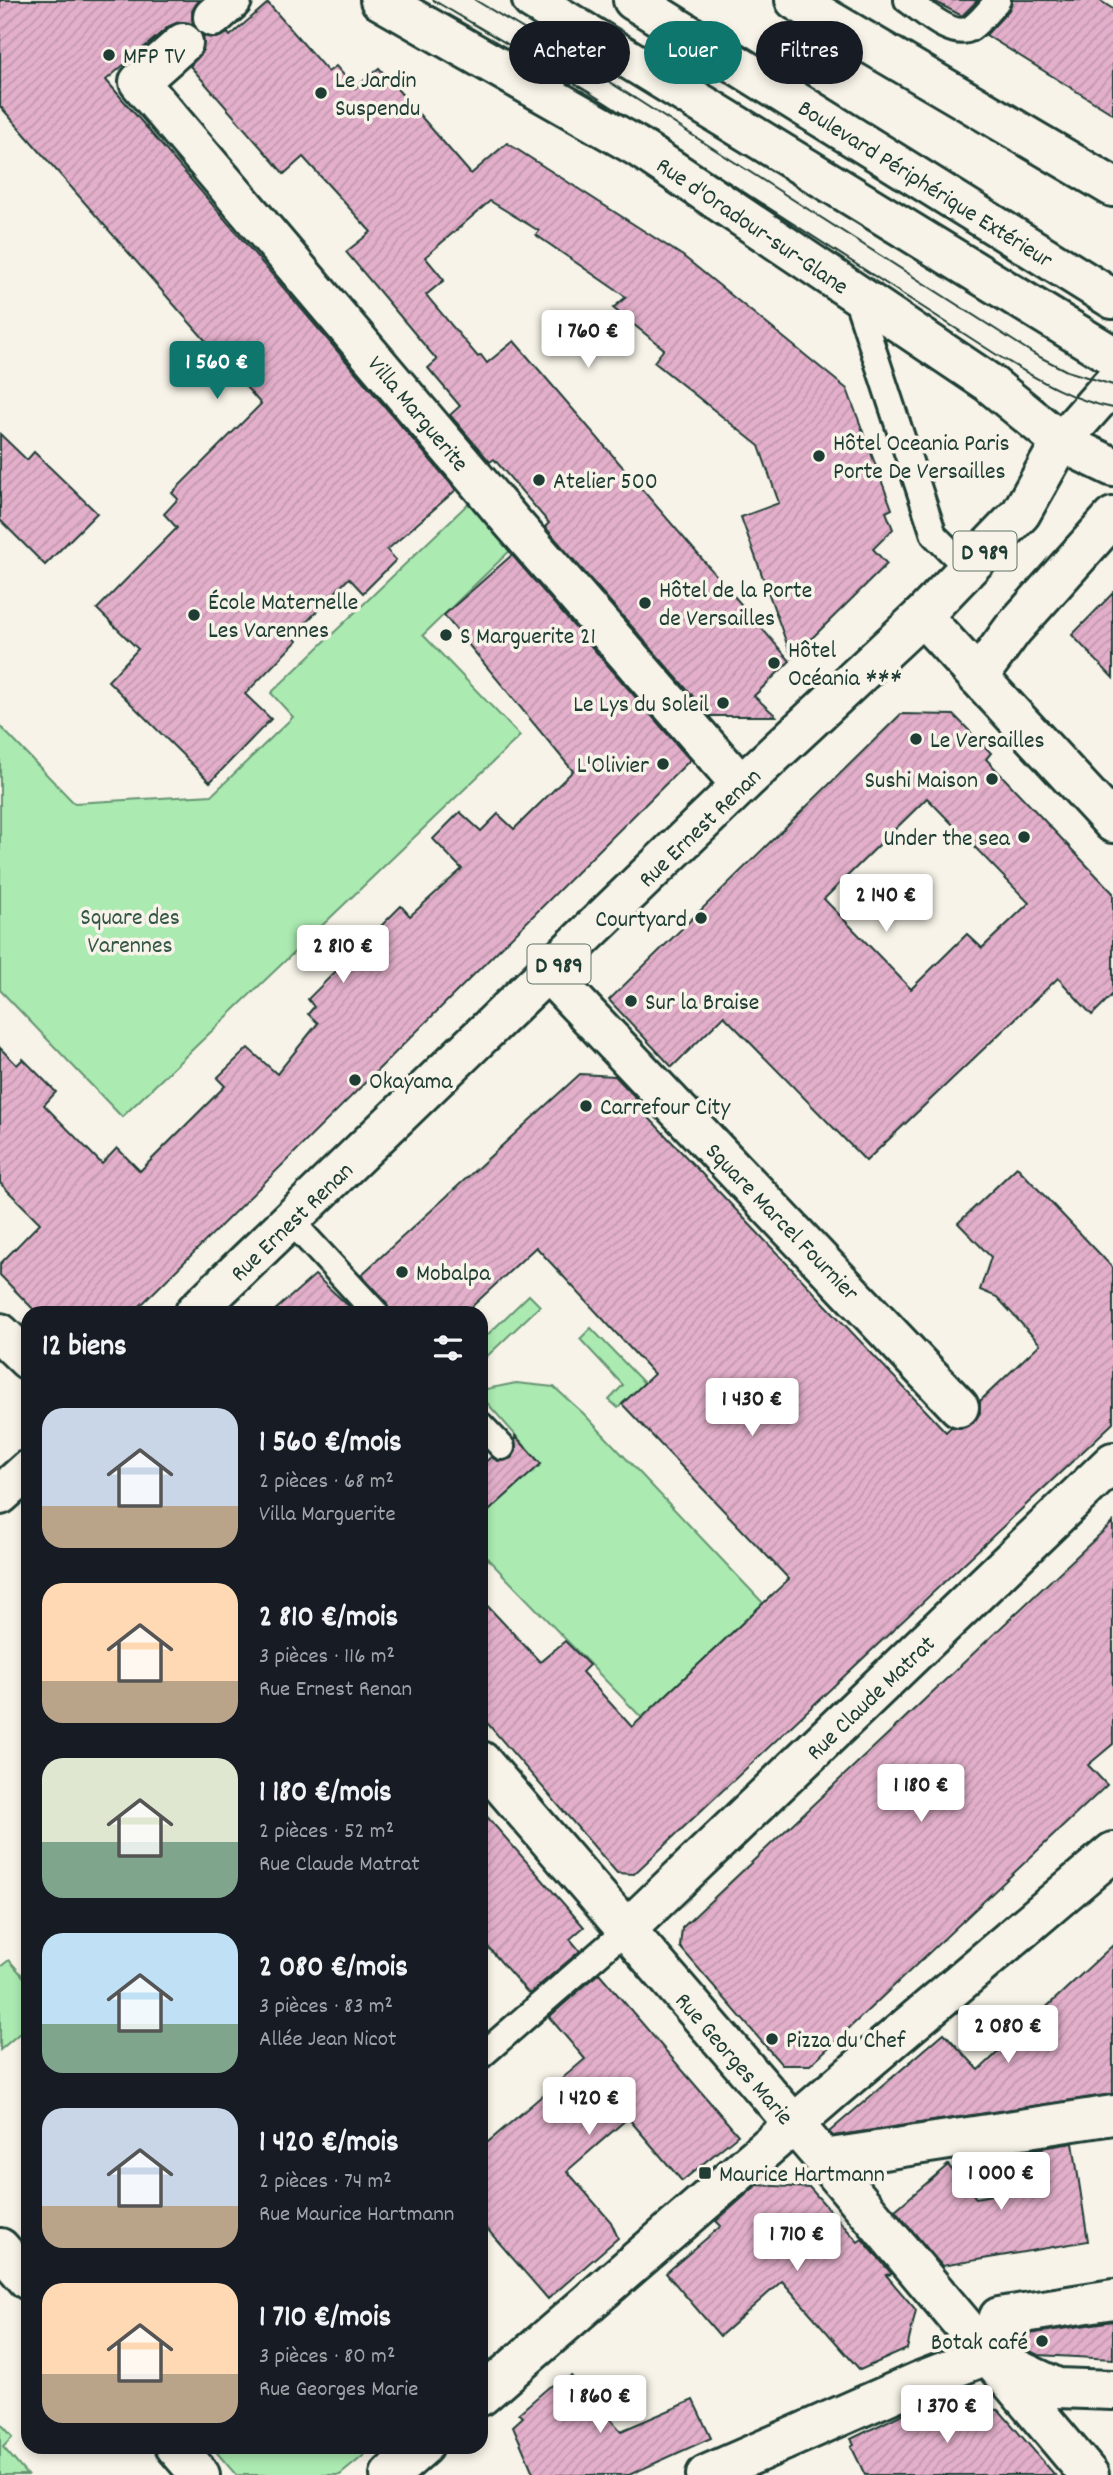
<!DOCTYPE html>
<html lang="fr">
<head>
<meta charset="utf-8">
<style>
  :root { --surface:#171b24; --page:#20242c; --text:#f1f3f6; --muted:#9ea1a6; --accent:#0f766e }
  body { margin:0; font-family:Dekko,sans-serif; background:var(--page); color:var(--text); height:100vh; display:flex; flex-direction:column; font-size:26px; white-space:nowrap }
  * { box-sizing:border-box; margin:0 }
  p { font-size:23px; color:var(--muted) }
  .icon { flex:none; width:38px; height:38px; fill:none; stroke:currentColor; stroke-width:2; stroke-linecap:round; stroke-linejoin:round }
  .map { position:relative; flex:1; overflow:hidden }
  .panel { position:absolute; left:21px; top:1306px; width:467px; height:1148px; display:flex; flex-direction:column; background:var(--surface); border-radius:21px; box-shadow:0 4px 10px #0003 }
  .panel>* { flex:none }
  .guide { position:absolute; left:509px; top:21px; width:499px; height:63px; display:flex; gap:14px }
  .price { position:absolute; translate:-50% -60px; padding:0 16px; border-radius:7px; background:#fff; color:#222; font-size:23px; line-height:46px; filter:drop-shadow(0 2px 4px #0008) }
  .price::after { content:''; position:absolute; left:50%; top:42px; width:21px; height:16px; margin-left:-10px; background:inherit; clip-path:polygon(0 0,100% 0,50% 100%) }
  .price.current { background:var(--accent); color:#fff }
  ul { padding:0; list-style:none }
  li { display:flex; align-items:center; gap:21px; height:175px; padding:0 21px }
  li span { display:grid; place-items:center; flex:none; width:196px; height:140px; border-radius:21px; color:#555 }
  li>.icon { margin-inline-start:auto }
  span .icon { width:84px; height:84px; fill:#fffc; stroke-width:1 }
  li b { font-size:30px }
  h2 { display:flex; justify-content:space-between; align-items:center; height:84px; padding:0 21px; font-size:30px }
  .chip { padding:0 24px; border-radius:32px; background:var(--surface); box-shadow:0 4px 10px #0003; font-size:24px; line-height:63px }
  .chip.current { background:var(--accent); color:#fff }
  .map>svg:first-child { display:block }
  .green { fill:#abeab1; stroke:#659472; stroke-width:2 }
  .building { fill:url(#building-hatch); stroke:#1f3d34; stroke-width:2; fill-rule:evenodd }
  .lines { fill:none; stroke-linecap:round; stroke-linejoin:round }
  .lane-casing { stroke:#1f3d34; stroke-width:30 }
  .street-casing { stroke:#1f3d34; stroke-width:44 }
  .secondary-casing { stroke:#1f3d34; stroke-width:44 }
  .primary-casing { stroke:#1f3d34; stroke-width:44 }
  .highway-casing { stroke:#1f3d34; stroke-width:44 }
  .lane { stroke:#f7f3e8; stroke-width:24 }
  .street { stroke:#f7f3e8; stroke-width:38 }
  .secondary { stroke:#f7f3e8; stroke-width:38 }
  .primary { stroke:#f7f3e8; stroke-width:38 }
  .highway { stroke:#f7f3e8; stroke-width:38 }
  .tram { stroke:#1f3d34; stroke-width:2 }
  .poi-dot { fill:#1f3d34; stroke:#f7f3e8; stroke-width:2.5 }
  .labels { text-anchor:middle; stroke-width:7; stroke-linejoin:round; paint-order:stroke }
  .shield { fill:#f7f3e8; stroke:#60746a; stroke-width:2 }
  .shield-label { font-size:23px; font-weight:bold; fill:#1f3d34 }
  .poi-label { font-size:24px; fill:#1f3d34; stroke:#f7f3e8; text-anchor:start }
  .street-label { font-size:24px; fill:#1f3d34; stroke:#f7f3e8 }
  .park-label { font-size:24px; fill:#345747; stroke:#f7f3e8 }
</style>
</head>
<body>
<div class="map">
<svg width="1113" height="2475" viewBox="0 0 1113 2475">
  <defs>
    <pattern id="building-hatch" width="6" height="6" patternUnits="userSpaceOnUse" patternTransform="scale(1.75)"><rect width="6" height="6" fill="#e3afca"/><path d="M-1 1l2-2M0 6l6-6M5 7l2-2" fill="none" stroke="#c297ae"/></pattern>
  </defs>
  <rect width="100%" height="100%" fill="#f7f3e8"/>
  <filter id="ink" filterUnits="userSpaceOnUse"><feTurbulence type="fractalNoise" baseFrequency=".0143" numOctaves="2"/><feDisplacementMap in="SourceGraphic" scale="14" xChannelSelector="R" yChannelSelector="G"/><feConvolveMatrix kernelMatrix="1 2 1 2 8 2 1 2 1" color-interpolation-filters="sRGB"/></filter>
  <g filter="url(#ink)">
    <!-- green -->
    <g class="green">
      <path d="M475 497 519 542 423 635 520 736 122 1117 0 990V726L74 803 212 795 293 717 271 693Z"/>
      <path d="M529 1295 540 1306 481 1362V1341Z"/>
      <path d="M591 1328 644 1383 618 1408 609 1400 623 1385 580 1339Z"/>
      <path d="M516 1383 554 1387 583 1413 763 1603 642 1718 481 1552V1518L541 1464 481 1396V1390Z"/>
      <path d="M9 1960 28 1982V2026L0 2050V1967Z"/>
      <path d="M0 2423 13 2437 3 2447 27 2475H0Z"/>
      <path d="M212 2447H374L340 2475H236Z"/>
    </g>
    <!-- building -->
    <g class="building">
      <path d="M0 0H199L192 11 193 24 179 22 169 26 106 80 456 490 387 550 396 560 363 593 349 578 293 636 297 641 245 694 271 719 210 782 108 681 138 649 97 609 177 528 164 514 178 499 172 493 261 404 0 106Z"/>
      <path d="M932 0H978L962 16Z"/>
      <path d="M1012 0H1099L1113 9V114L986 35 1009 10Z"/>
      <path d="M268 3 328 72 336 66 355 88 379 68 471 174 507 143 683 256 847 389 892 509 886 512 893 529 873 549 887 564 792 658 741 517 779 503 759 446 654 362 664 349 613 308 626 297 536 235 539 231 490 201 425 257 444 280 426 295 478 357 481 355 487 363 514 341 790 661 754 696 776 716H710L545 527 549 523 494 459 490 462 450 415 460 406 428 368 437 360 346 252 371 232 303 157 284 174 190 66 203 51V36L217 38 228 33 230 36Z"/>
      <path d="M0 434 27 460 34 452 97 513 45 565 0 520Z"/>
      <path d="M512 555 690 760 134 1312H36L0 1275V1264L40 1223 0 1183V1048L17 1065 23 1059 56 1092 44 1105 102 1164 117 1148 140 1171 225 1086 217 1078 248 1048 277 1074 318 1023 308 1014 314 1007 308 999 401 906 410 916 462 869 433 839 460 812 481 831 498 814 514 829 573 771 444 615Z"/>
      <path d="M1113 593V678L1072 635Z"/>
      <path d="M901 714 954 715 991 753 986 759 1113 893V994L1092 1015 1058 978 866 1161 724 1016 672 1067 609 1000ZM927 798 1029 903 982 948 967 934 911 989 824 899Z"/>
      <path d="M580 1074 615 1076 638 1100 635 1103 946 1432 951 1427 963 1428 973 1423 980 1413V1401L1040 1344 997 1297 980 1290 991 1257 958 1223 1017 1167 1113 1268V1423L634 1874 617 1873 481 1716V1599L540 1662 565 1641 589 1665 582 1672 632 1727 789 1579 622 1404 654 1374 536 1247 466 1312H389L386 1302 361 1275Z"/>
      <path d="M315 1275 355 1312H273Z"/>
      <path d="M515 1436 541 1464 481 1518V1466L491 1457 498 1461 512 1458 516 1451Z"/>
      <path d="M1113 1522V1744L1088 1765 1107 1785 810 2065H782L680 1947 682 1928Z"/>
      <path d="M481 1810 584 1927 570 1939 580 1951 529 1994 481 1939Z"/>
      <path d="M1113 1945V2094L833 2136 829 2132 944 2033 979 2070Z"/>
      <path d="M599 1973 738 2135 682 2181 628 2118 567 2171 611 2222 618 2238 548 2299 481 2222V2148L585 2059 549 2017Z"/>
      <path d="M1073 2143 1088 2241 942 2266 895 2210 948 2165 976 2198 1029 2188 1023 2151Z"/>
      <path d="M757 2185 810 2188 858 2242 862 2239 892 2274 886 2275 916 2310 907 2349 860 2370 782 2281 720 2336 666 2273 721 2226 716 2221Z"/>
      <path d="M1113 2321V2359L1038 2355 1014 2343 1016 2336Z"/>
      <path d="M571 2376 621 2431 693 2400 711 2438 629 2475H534L513 2426 523 2417 519 2413 549 2387Z"/>
      <path d="M923 2404 999 2410 1055 2475H865L851 2446 854 2444 851 2439Z"/>
    </g>
    <g class="lines">
      <!-- lane casing -->
      <g class="lane-casing">
        <g id="lane">
          <path d="M907 0C922 10 953 40 971 28 981 21 990 9 998 0"/>
          <path d="M855 294 934 535 968 569"/>
          <path d="M291 1221 375 1312"/>
          <path d="M481 1425 502 1447"/>
          <path d="M481 2056 625 1931"/>
        </g>
      </g>
      <!-- street casing -->
      <g class="street-casing">
        <g id="street">
          <path d="M213 17 232 0"/>
          <path d="M183 43 139 82 511 521 741 785"/>
          <path d="M549 974 959 1407"/>
          <path d="M0 1333 28 1360"/>
          <path d="M481 1761 824 2159 1089 2475"/>
          <path d="M625 1931 1113 1462"/>
          <path d="M824 2159 1113 2115"/>
          <path d="M0 2248 28 2280"/>
          <path d="M987 2355 999 2317 1113 2299"/>
          <path d="M481 2396 832 2091 1113 1852"/>
          <path d="M175 2446 200 2475"/>
          <path d="M390 2475 423 2446"/>
          <path d="M706 2475 920 2381 987 2355 1057 2388 1113 2390"/>
        </g>
      </g>
      <!-- secondary casing -->
      <g class="secondary-casing">
        <g id="secondary">
          <path d="M380 0 638 147 989 383 1061 442 1113 467"/>
          <path d="M532 0 1113 356"/>
          <path d="M922 616 1113 823"/>
          <path d="M978 677 1013 629 1113 517"/>
        </g>
      </g>
      <!-- primary casing -->
      <g class="primary-casing">
        <g id="primary">
          <path d="M195 1312 741 785 922 616 1021 513 1061 442 1113 383"/>
          <path d="M0 1495 28 1470"/>
        </g>
      </g>
      <!-- highway casing -->
      <g class="highway-casing">
        <g id="highway">
          <path d="M633 0 1113 299"/>
          <path d="M795 0 1113 187"/>
        </g>
      </g>
      <!-- lane -->
      <use href="#lane" class="lane"/>
      <!-- street -->
      <use href="#street" class="street"/>
      <!-- secondary -->
      <use href="#secondary" class="secondary"/>
      <!-- primary -->
      <use href="#primary" class="primary"/>
      <!-- highway -->
      <use href="#highway" class="highway"/>
      <!-- tram -->
      <g class="tram">
        <path d="M433 0 587 91 997 355C1034 377 1069 400 1113 408"/>
        <path d="M475 0 572 58 1034 354 1067 371 1113 385"/>
      </g>
    </g>
  </g>
  <!-- markers -->
  <g class="poi-dot">
    <circle cx="109" cy="55" r="7"/>
    <circle cx="321" cy="93" r="7"/>
    <circle cx="819" cy="456" r="7"/>
    <circle cx="539" cy="480" r="7"/>
    <circle cx="645" cy="603" r="7"/>
    <circle cx="194" cy="615" r="7"/>
    <circle cx="446" cy="635" r="7"/>
    <circle cx="774" cy="663" r="7"/>
    <circle cx="723" cy="703" r="7"/>
    <circle cx="916" cy="739" r="7"/>
    <circle cx="663" cy="764" r="7"/>
    <circle cx="992" cy="779" r="7"/>
    <circle cx="1024" cy="837" r="7"/>
    <circle cx="701" cy="918" r="7"/>
    <circle cx="631" cy="1001" r="7"/>
    <circle cx="355" cy="1080" r="7"/>
    <circle cx="586" cy="1106" r="7"/>
    <circle cx="402" cy="1272" r="7"/>
    <circle cx="772" cy="2039" r="7"/>
    <rect x="698" y="2166" width="14" height="14" rx="3.5"/>
    <circle cx="1042" cy="2341" r="7"/>
  </g>
  <g class="labels">
    <!-- shield labels -->
    <g class="shield">
      <rect x="953.5" y="531.5" width="63" height="39" rx="5"/>
      <rect x="527.5" y="944.5" width="63" height="39" rx="5"/>
    </g>
    <g class="shield-label">
      <text x="985" y="559">D 989</text>
      <text x="559" y="972">D 989</text>
    </g>
    <!-- poi labels -->
    <g class="poi-label">
      <text x="123" y="63">MFP TV</text>
      <text x="335" y="87">Le Jardin<tspan x="335" dy="28">Suspendu</tspan></text>
      <text x="833" y="450">Hôtel Oceania Paris<tspan x="833" dy="28">Porte De Versailles</tspan></text>
      <text x="553" y="488">Atelier 500</text>
      <text x="659" y="597">Hôtel de la Porte<tspan x="659" dy="28">de Versailles</tspan></text>
      <text x="208" y="609">École Maternelle<tspan x="208" dy="28">Les Varennes</tspan></text>
      <text x="460" y="643">S Marguerite 21</text>
      <text x="788" y="657">Hôtel<tspan x="788" dy="28">Océania ***</tspan></text>
      <text x="709" y="711" text-anchor="end">Le Lys du Soleil</text>
      <text x="930" y="747">Le Versailles</text>
      <text x="649" y="772" text-anchor="end">L'Olivier</text>
      <text x="978" y="787" text-anchor="end">Sushi Maison</text>
      <text x="1010" y="845" text-anchor="end">Under the sea</text>
      <text x="687" y="926" text-anchor="end">Courtyard</text>
      <text x="645" y="1009">Sur la Braise</text>
      <text x="369" y="1088">Okayama</text>
      <text x="600" y="1114">Carrefour City</text>
      <text x="416" y="1280">Mobalpa</text>
      <text x="786" y="2047">Pizza du Chef</text>
      <text x="719" y="2181">Maurice Hartmann</text>
      <text x="1028" y="2349" text-anchor="end">Botak café</text>
    </g>
    <!-- street labels -->
    <g class="street-label">
      <text transform="translate(926 183) rotate(32)" y="8">Boulevard Périphérique Extérieur</text>
      <text transform="translate(753 225) rotate(34)" y="8">Rue d'Oradour-sur-Glane</text>
      <text transform="translate(419 413) rotate(50)" y="8">Villa Marguerite</text>
      <text transform="translate(699 827) rotate(-44)" y="8">Rue Ernest Renan</text>
      <text transform="translate(291 1221) rotate(-44)" y="8">Rue Ernest Renan</text>
      <text transform="translate(783 1221) rotate(46)" y="8">Square Marcel Fournier</text>
      <text transform="translate(870 1697) rotate(-44)" y="8">Rue Claude Matrat</text>
      <text transform="translate(735 2058) rotate(49)" y="8">Rue Georges Marie</text>
    </g>
    <!-- park labels -->
    <g class="park-label">
      <text x="130" y="924">Square des<tspan x="130" dy="28">Varennes</tspan></text>
    </g>
  </g>
</svg>
<b class="price" style="left:588px;top:370px">1 760 €</b>
<b class="price current" style="left:217px;top:401px">1 560 €</b>
<b class="price" style="left:886px;top:934px">2 140 €</b>
<b class="price" style="left:343px;top:985px">2 810 €</b>
<b class="price" style="left:752px;top:1438px">1 430 €</b>
<b class="price" style="left:921px;top:1824px">1 180 €</b>
<b class="price" style="left:1008px;top:2065px">2 080 €</b>
<b class="price" style="left:589px;top:2137px">1 420 €</b>
<b class="price" style="left:1001px;top:2212px">1 000 €</b>
<b class="price" style="left:797px;top:2273px">1 710 €</b>
<b class="price" style="left:600px;top:2435px">1 860 €</b>
<b class="price" style="left:947px;top:2445px">1 370 €</b>
<div class="guide">
<a class="chip">Acheter</a>
<a class="chip current">Louer</a>
<a class="chip">Filtres</a>
</div>
<section class="panel">
<h2>12 biens<svg class="icon" aria-label="filters" viewBox="0 0 24 24"><path d="M4 7h16M4 17h16"/><circle cx="9" cy="7" r="2"/><circle cx="15" cy="17" r="2"/></svg></h2>
<ul>
<li><span style="background:linear-gradient(#c9d6e8 70%,#b9a48a 0)"><svg class="icon" aria-label="home" viewBox="0 0 24 24"><path d="M3 11l9-7 9 7M6 9v11h12V9"/></svg></span><div><b>1 560 €/mois</b><p>2 pièces · 68 m²</p><p>Villa Marguerite</p></div></li>
<li><span style="background:linear-gradient(#ffd9b3 70%,#b9a48a 0)"><svg class="icon" aria-label="home" viewBox="0 0 24 24"><path d="M3 11l9-7 9 7M6 9v11h12V9"/></svg></span><div><b>2 810 €/mois</b><p>3 pièces · 116 m²</p><p>Rue Ernest Renan</p></div></li>
<li><span style="background:linear-gradient(#dfe7d0 60%,#7fa58c 0)"><svg class="icon" aria-label="home" viewBox="0 0 24 24"><path d="M3 11l9-7 9 7M6 9v11h12V9"/></svg></span><div><b>1 180 €/mois</b><p>2 pièces · 52 m²</p><p>Rue Claude Matrat</p></div></li>
<li><span style="background:linear-gradient(#bfe0f5 65%,#7fa58c 0)"><svg class="icon" aria-label="home" viewBox="0 0 24 24"><path d="M3 11l9-7 9 7M6 9v11h12V9"/></svg></span><div><b>2 080 €/mois</b><p>3 pièces · 83 m²</p><p>Allée Jean Nicot</p></div></li>
<li><span style="background:linear-gradient(#c9d6e8 70%,#b9a48a 0)"><svg class="icon" aria-label="home" viewBox="0 0 24 24"><path d="M3 11l9-7 9 7M6 9v11h12V9"/></svg></span><div><b>1 420 €/mois</b><p>2 pièces · 74 m²</p><p>Rue Maurice Hartmann</p></div></li>
<li><span style="background:linear-gradient(#ffd9b3 65%,#b9a48a 0)"><svg class="icon" aria-label="home" viewBox="0 0 24 24"><path d="M3 11l9-7 9 7M6 9v11h12V9"/></svg></span><div><b>1 710 €/mois</b><p>3 pièces · 80 m²</p><p>Rue Georges Marie</p></div></li>
</ul>
</section>
</div>
</body>
</html>
